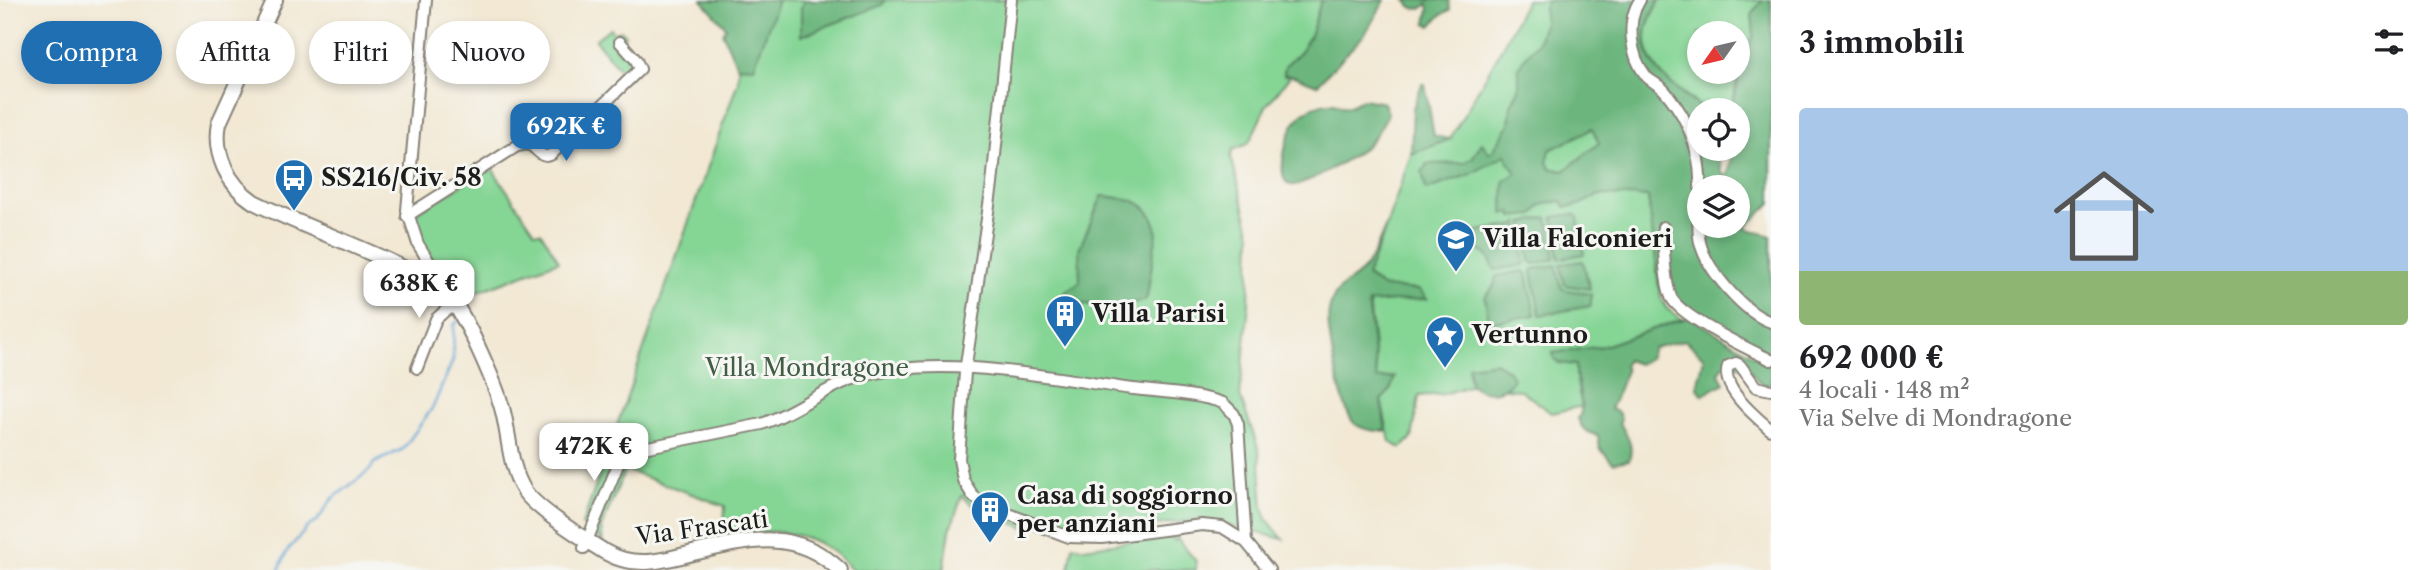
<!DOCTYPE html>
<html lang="it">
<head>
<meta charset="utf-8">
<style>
  :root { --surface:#fff; --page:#f6f6f6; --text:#202124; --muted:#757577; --accent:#1f6fb2 }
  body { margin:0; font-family:"Libre Caslon Text",serif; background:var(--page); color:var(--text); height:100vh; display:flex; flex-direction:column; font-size:26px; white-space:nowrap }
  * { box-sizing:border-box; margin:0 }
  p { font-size:23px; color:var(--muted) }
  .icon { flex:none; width:38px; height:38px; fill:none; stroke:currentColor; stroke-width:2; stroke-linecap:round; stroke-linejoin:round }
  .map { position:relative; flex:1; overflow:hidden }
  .details { display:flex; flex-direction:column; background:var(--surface); width:665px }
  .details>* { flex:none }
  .guide { position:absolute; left:21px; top:21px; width:665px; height:63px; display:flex; gap:14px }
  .needle { width:46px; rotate:236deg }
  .controls { position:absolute; left:1687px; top:21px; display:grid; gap:14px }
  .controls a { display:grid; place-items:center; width:63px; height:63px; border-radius:50%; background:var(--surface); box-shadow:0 4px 10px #0003; font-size:35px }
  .price { position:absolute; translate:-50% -60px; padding:0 16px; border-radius:14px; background:#fff; color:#222; font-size:23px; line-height:46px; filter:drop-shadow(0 2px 4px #0008) }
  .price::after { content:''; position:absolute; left:50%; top:42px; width:21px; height:16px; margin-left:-10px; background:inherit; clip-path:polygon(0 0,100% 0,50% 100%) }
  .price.current { background:var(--accent); color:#fff }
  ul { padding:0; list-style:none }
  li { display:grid; align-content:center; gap:14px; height:371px; padding:0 28px }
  li span { display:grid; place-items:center; height:217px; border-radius:7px; color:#555 }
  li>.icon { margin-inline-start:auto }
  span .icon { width:126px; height:126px; fill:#fffc; stroke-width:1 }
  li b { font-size:30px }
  h2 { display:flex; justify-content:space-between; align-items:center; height:84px; padding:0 28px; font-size:30px }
  .tag { padding:0 24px; border-radius:32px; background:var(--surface); box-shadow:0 4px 10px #0003; font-size:24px; line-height:63px }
  .tag.current { background:var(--accent); color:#fff }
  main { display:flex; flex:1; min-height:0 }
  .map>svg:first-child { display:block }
  .green { fill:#85d595; stroke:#507858; stroke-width:2; fill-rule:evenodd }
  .forest { fill:#6cb67e; stroke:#44694d; stroke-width:2; fill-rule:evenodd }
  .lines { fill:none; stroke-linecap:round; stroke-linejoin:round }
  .stream { stroke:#5da2d2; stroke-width:2.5 }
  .minor-casing { stroke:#878278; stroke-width:14 }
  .major-casing { stroke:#878278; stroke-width:18 }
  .minor { stroke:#fff; stroke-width:10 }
  .major { stroke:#fff; stroke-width:14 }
  .labels { text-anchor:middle; stroke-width:6; stroke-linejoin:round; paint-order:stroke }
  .poi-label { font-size:24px; font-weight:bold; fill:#1c1c1c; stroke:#f6f6f2; text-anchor:start }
  .park-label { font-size:24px; fill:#415d46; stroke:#f6f6f2 }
  .street-label { font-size:24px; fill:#1c1c1c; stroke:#f6f6f2 }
</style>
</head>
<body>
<main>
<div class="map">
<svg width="1771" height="570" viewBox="0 0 1771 570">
  <rect width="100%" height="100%" fill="#f6f6f2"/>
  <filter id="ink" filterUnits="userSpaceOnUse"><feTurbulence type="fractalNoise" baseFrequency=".0143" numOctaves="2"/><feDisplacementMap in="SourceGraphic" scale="14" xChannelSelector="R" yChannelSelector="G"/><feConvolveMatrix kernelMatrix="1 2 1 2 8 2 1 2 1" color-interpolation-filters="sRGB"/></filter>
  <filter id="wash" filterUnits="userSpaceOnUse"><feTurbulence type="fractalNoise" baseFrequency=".00686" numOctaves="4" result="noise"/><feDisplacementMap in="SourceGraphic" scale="28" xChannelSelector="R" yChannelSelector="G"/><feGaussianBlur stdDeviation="1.57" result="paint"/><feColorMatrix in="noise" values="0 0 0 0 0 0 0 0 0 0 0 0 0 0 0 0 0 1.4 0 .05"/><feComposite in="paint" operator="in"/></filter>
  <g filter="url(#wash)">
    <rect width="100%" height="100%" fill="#f2e8d3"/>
    <!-- green -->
    <g class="green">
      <path d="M710 0H1321L1312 32 1300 53 1291 75 1266 106 1251 139 1247 144 1233 150 1231 157 1251 234 1249 303 1240 396 1259 450 1263 508 1267 519 1283 539 1202 519 1090 534 1033 524 1028 529 978 510 962 496 950 530 944 570H852C814 526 777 532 724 532L725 506 625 470 601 528 603 543 592 530 582 525 738 81 739 34Z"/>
      <path d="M1526 0H1583L1648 197 1661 298 1667 309 1682 319 1604 346 1553 353 1576 365C1575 378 1579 394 1582 407 1574 406 1561 412 1551 413L1521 390 1505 389 1509 385 1468 373 1471 385 1444 394 1419 396 1412 438 1401 448 1390 442 1381 399 1390 391 1394 377 1377 380 1367 276 1372 259 1379 247 1411 154 1450 139 1497 57Z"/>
      <path d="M1660 0H1762L1752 14 1754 35 1738 74 1732 110H1702C1692 97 1676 90 1665 78 1640 52 1641 29 1660 0ZM1699 33H1738V72H1699Z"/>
      <path d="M610 28 614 33 621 30 625 35 616 42 637 64 627 79 596 41V39Z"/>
      <path d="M491 167 535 232H541L559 261 461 298 439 271 414 231V214Z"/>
      <path d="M1167 536 1175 541 1176 537 1196 561V570H1069L1073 545 1084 548Z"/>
    </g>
    <!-- forest -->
    <g class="forest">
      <path d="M702 0H778L754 67 737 66 723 34 726 27Z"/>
      <path d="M804 0H885L882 5 801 36V8Z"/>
      <path d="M1321 0H1385L1365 34 1317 85 1291 75H1284C1283 63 1292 61 1299 53 1312 38 1316 18 1321 0Z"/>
      <path d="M1406 0H1449L1450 10 1441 15 1431 26 1426 23 1429 9 1428 4 1421 9 1413 8Z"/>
      <path d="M1548 0H1660C1624 54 1661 75 1700 108L1699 149H1716L1722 173 1728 177 1732 149H1738V110H1732C1732 98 1739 87 1738 74L1754 35 1752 14 1762 0H1771V203L1745 228 1771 236V354L1723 331 1659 287 1648 197 1599 195 1579 205 1565 207 1562 201H1560L1541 205 1534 215 1512 217 1511 212 1503 214 1504 181 1516 173 1505 155 1471 174 1426 190 1422 172 1427 164 1463 163 1472 158 1482 143 1489 153 1493 151 1509 124 1511 105 1519 89V68L1524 58 1537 44 1544 24V7ZM1592 129 1599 143 1564 171 1550 168 1547 162 1550 150ZM1699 187H1738V226H1699Z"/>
      <path d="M1422 84H1425L1434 136 1450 139 1411 154 1413 108Z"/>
      <path d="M1363 99 1384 103 1388 114C1382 126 1376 136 1367 145 1358 154 1302 188 1291 185 1274 180 1287 137 1293 126 1296 120 1303 113 1308 110 1314 106 1326 102 1333 103 1340 104 1342 108 1349 106 1354 105 1359 101 1363 99Z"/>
      <path d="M1102 196C1129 199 1151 199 1157 231L1147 297 1144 301C1129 302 1117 311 1103 311 1090 301 1082 304 1068 309L1059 306 1064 293 1080 282 1079 249Z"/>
      <path d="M1574 214 1578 217 1584 254 1559 259 1553 217Z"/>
      <path d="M1548 217 1555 259 1534 264 1530 261 1523 223Z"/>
      <path d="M1387 223 1367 276 1382 287 1419 290 1427 299 1368 303 1377 379 1395 377 1390 391 1381 400 1386 431C1376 431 1365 431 1355 424 1342 414 1325 328 1329 311 1335 285 1347 286 1362 271 1372 261 1381 236 1387 223Z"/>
      <path d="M1518 223 1525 262 1523 265 1495 270C1491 263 1488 252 1479 251L1476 231 1517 225Z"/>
      <path d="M1583 261 1590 289 1565 285 1560 264Z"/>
      <path d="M1556 265 1562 289 1591 294V306L1540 315 1532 272 1534 269Z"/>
      <path d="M1524 271 1527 273 1535 315 1489 323 1485 297 1494 286 1496 276Z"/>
      <path d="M1689 317 1771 365V384L1764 385 1756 379 1748 367 1724 365 1719 373 1724 383 1703 395 1697 387 1704 358 1685 340 1653 348 1649 359 1638 364 1627 360 1624 365 1626 371C1620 384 1617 396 1610 409L1618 412 1621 419 1619 423C1628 434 1634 446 1629 460L1613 463 1600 449 1598 436C1587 432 1583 431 1578 419 1588 403 1574 383 1576 365L1559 363 1554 359 1552 353 1604 346Z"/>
      <path d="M1496 362 1509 371 1513 378C1505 395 1484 395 1471 385L1468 366Z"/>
    </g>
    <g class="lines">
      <!-- stream -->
      <path class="stream" d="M279 570 287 551 308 527 317 521 332 499 370 470 374 463 403 449 433 407 453 360 454 325 458 321"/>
    </g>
  </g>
  <g filter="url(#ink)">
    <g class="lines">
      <!-- minor casing -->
      <g class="minor-casing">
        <g id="minor">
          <path d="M1011 0 992 184 965 372 959 459 963 480 973 496 985 505 1069 537 1102 538 1202 525 1222 527 1246 542 1269 570"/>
          <path d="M1640 0C1626 21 1630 56 1646 76 1650 81 1658 84 1663 89 1670 96 1677 107 1682 115 1694 137 1701 162 1700 187"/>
          <path d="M1699 210C1699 221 1697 231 1700 242 1706 269 1744 313 1771 322"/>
          <path d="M407 216 517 146 528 144C537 147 541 161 552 154L640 69 636 60 620 42"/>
          <path d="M1663 227C1664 247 1664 279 1671 297 1680 317 1749 349 1771 360"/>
          <path d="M417 368 436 319 446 310 457 307 418 244 407 210 426 0"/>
          <path d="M1771 390 1756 387 1740 365 1736 363 1728 366C1720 388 1756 417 1771 430"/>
          <path d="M584 548 619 462 628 451 762 424C797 412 827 385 863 376 944 354 1051 378 1133 389 1159 392 1199 394 1223 403L1234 414 1238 424 1246 542"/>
        </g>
      </g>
      <!-- major casing -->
      <g class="major-casing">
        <path id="major" d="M275 0 219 123C213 154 228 185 254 202 302 226 352 243 399 266 417 275 435 282 449 297 466 315 499 391 504 416 510 442 510 469 525 492 539 511 584 539 605 552 636 570 664 560 697 552 751 539 796 528 840 570"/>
      </g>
      <!-- minor -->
      <use href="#minor" class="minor"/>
      <!-- major -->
      <use href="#major" class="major"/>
    </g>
  </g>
  <!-- icons -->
  <defs>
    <g id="bus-pin" transform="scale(2.0125)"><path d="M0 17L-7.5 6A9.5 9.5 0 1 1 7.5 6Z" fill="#1f6fb2" stroke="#f6f6f2"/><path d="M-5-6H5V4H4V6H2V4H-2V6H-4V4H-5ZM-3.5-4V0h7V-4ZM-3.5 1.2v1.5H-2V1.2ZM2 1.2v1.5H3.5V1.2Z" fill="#fff"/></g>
    <g id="university-pin" transform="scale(2.0125)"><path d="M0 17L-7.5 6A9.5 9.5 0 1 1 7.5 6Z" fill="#1f6fb2" stroke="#f6f6f2"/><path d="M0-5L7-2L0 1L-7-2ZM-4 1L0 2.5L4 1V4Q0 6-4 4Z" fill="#fff"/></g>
    <g id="building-pin" transform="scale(2.0125)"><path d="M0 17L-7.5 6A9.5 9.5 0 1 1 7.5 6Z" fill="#1f6fb2" stroke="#f6f6f2"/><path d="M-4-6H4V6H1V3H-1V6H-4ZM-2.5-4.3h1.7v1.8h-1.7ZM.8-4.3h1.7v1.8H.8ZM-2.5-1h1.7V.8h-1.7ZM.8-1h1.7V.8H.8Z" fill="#fff"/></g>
    <g id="sight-pin" transform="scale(2.0125)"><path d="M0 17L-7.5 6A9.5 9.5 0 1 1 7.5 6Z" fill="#1f6fb2" stroke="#f6f6f2"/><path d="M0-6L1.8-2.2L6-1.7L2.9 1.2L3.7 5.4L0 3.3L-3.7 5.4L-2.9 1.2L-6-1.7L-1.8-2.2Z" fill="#fff"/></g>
  </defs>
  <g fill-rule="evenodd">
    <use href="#bus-pin" x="294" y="178"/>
    <use href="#university-pin" x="1456" y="239"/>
    <use href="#building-pin" x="1065" y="314"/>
    <use href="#sight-pin" x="1445" y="335"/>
    <use href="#building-pin" x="990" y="510"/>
  </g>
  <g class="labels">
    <!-- poi labels -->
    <g class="poi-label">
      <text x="321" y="186">SS216/Civ. 58</text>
      <text x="1483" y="247">Villa Falconieri</text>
      <text x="1092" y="322">Villa Parisi</text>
      <text x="1472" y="343">Vertunno</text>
      <text x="1017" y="504">Casa di soggiorno<tspan x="1017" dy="28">per anziani</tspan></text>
    </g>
    <!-- park labels -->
    <g class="park-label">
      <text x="807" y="376">Villa Mondragone</text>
    </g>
    <!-- street labels -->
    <g class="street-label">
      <text transform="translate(702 528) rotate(-8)" y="8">Via Frascati</text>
    </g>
  </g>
</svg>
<div class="controls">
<a><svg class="needle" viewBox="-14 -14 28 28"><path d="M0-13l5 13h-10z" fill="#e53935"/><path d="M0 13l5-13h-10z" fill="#757577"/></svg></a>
<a><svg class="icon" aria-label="locate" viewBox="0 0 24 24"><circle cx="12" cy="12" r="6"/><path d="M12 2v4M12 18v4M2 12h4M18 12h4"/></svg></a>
<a><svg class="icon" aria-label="layers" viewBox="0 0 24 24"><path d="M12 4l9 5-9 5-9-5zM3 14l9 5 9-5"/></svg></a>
</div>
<b class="price current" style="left:566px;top:163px">692K €</b>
<b class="price" style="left:419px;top:320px">638K €</b>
<b class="price" style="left:594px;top:483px">472K €</b>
<div class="guide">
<a class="tag current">Compra</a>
<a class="tag">Affitta</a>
<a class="tag">Filtri</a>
<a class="tag">Nuovo</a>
</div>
</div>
<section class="details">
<h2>3 immobili<svg class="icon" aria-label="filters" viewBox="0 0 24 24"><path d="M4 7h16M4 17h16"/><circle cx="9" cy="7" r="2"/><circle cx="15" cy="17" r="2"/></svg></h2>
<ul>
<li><span style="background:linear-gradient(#a9c7e8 75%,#8fb573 0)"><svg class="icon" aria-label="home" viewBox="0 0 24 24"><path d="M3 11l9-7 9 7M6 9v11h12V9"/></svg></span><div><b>692 000 €</b><p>4 locali · 148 m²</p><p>Via Selve di Mondragone</p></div></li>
</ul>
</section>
</main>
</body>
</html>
